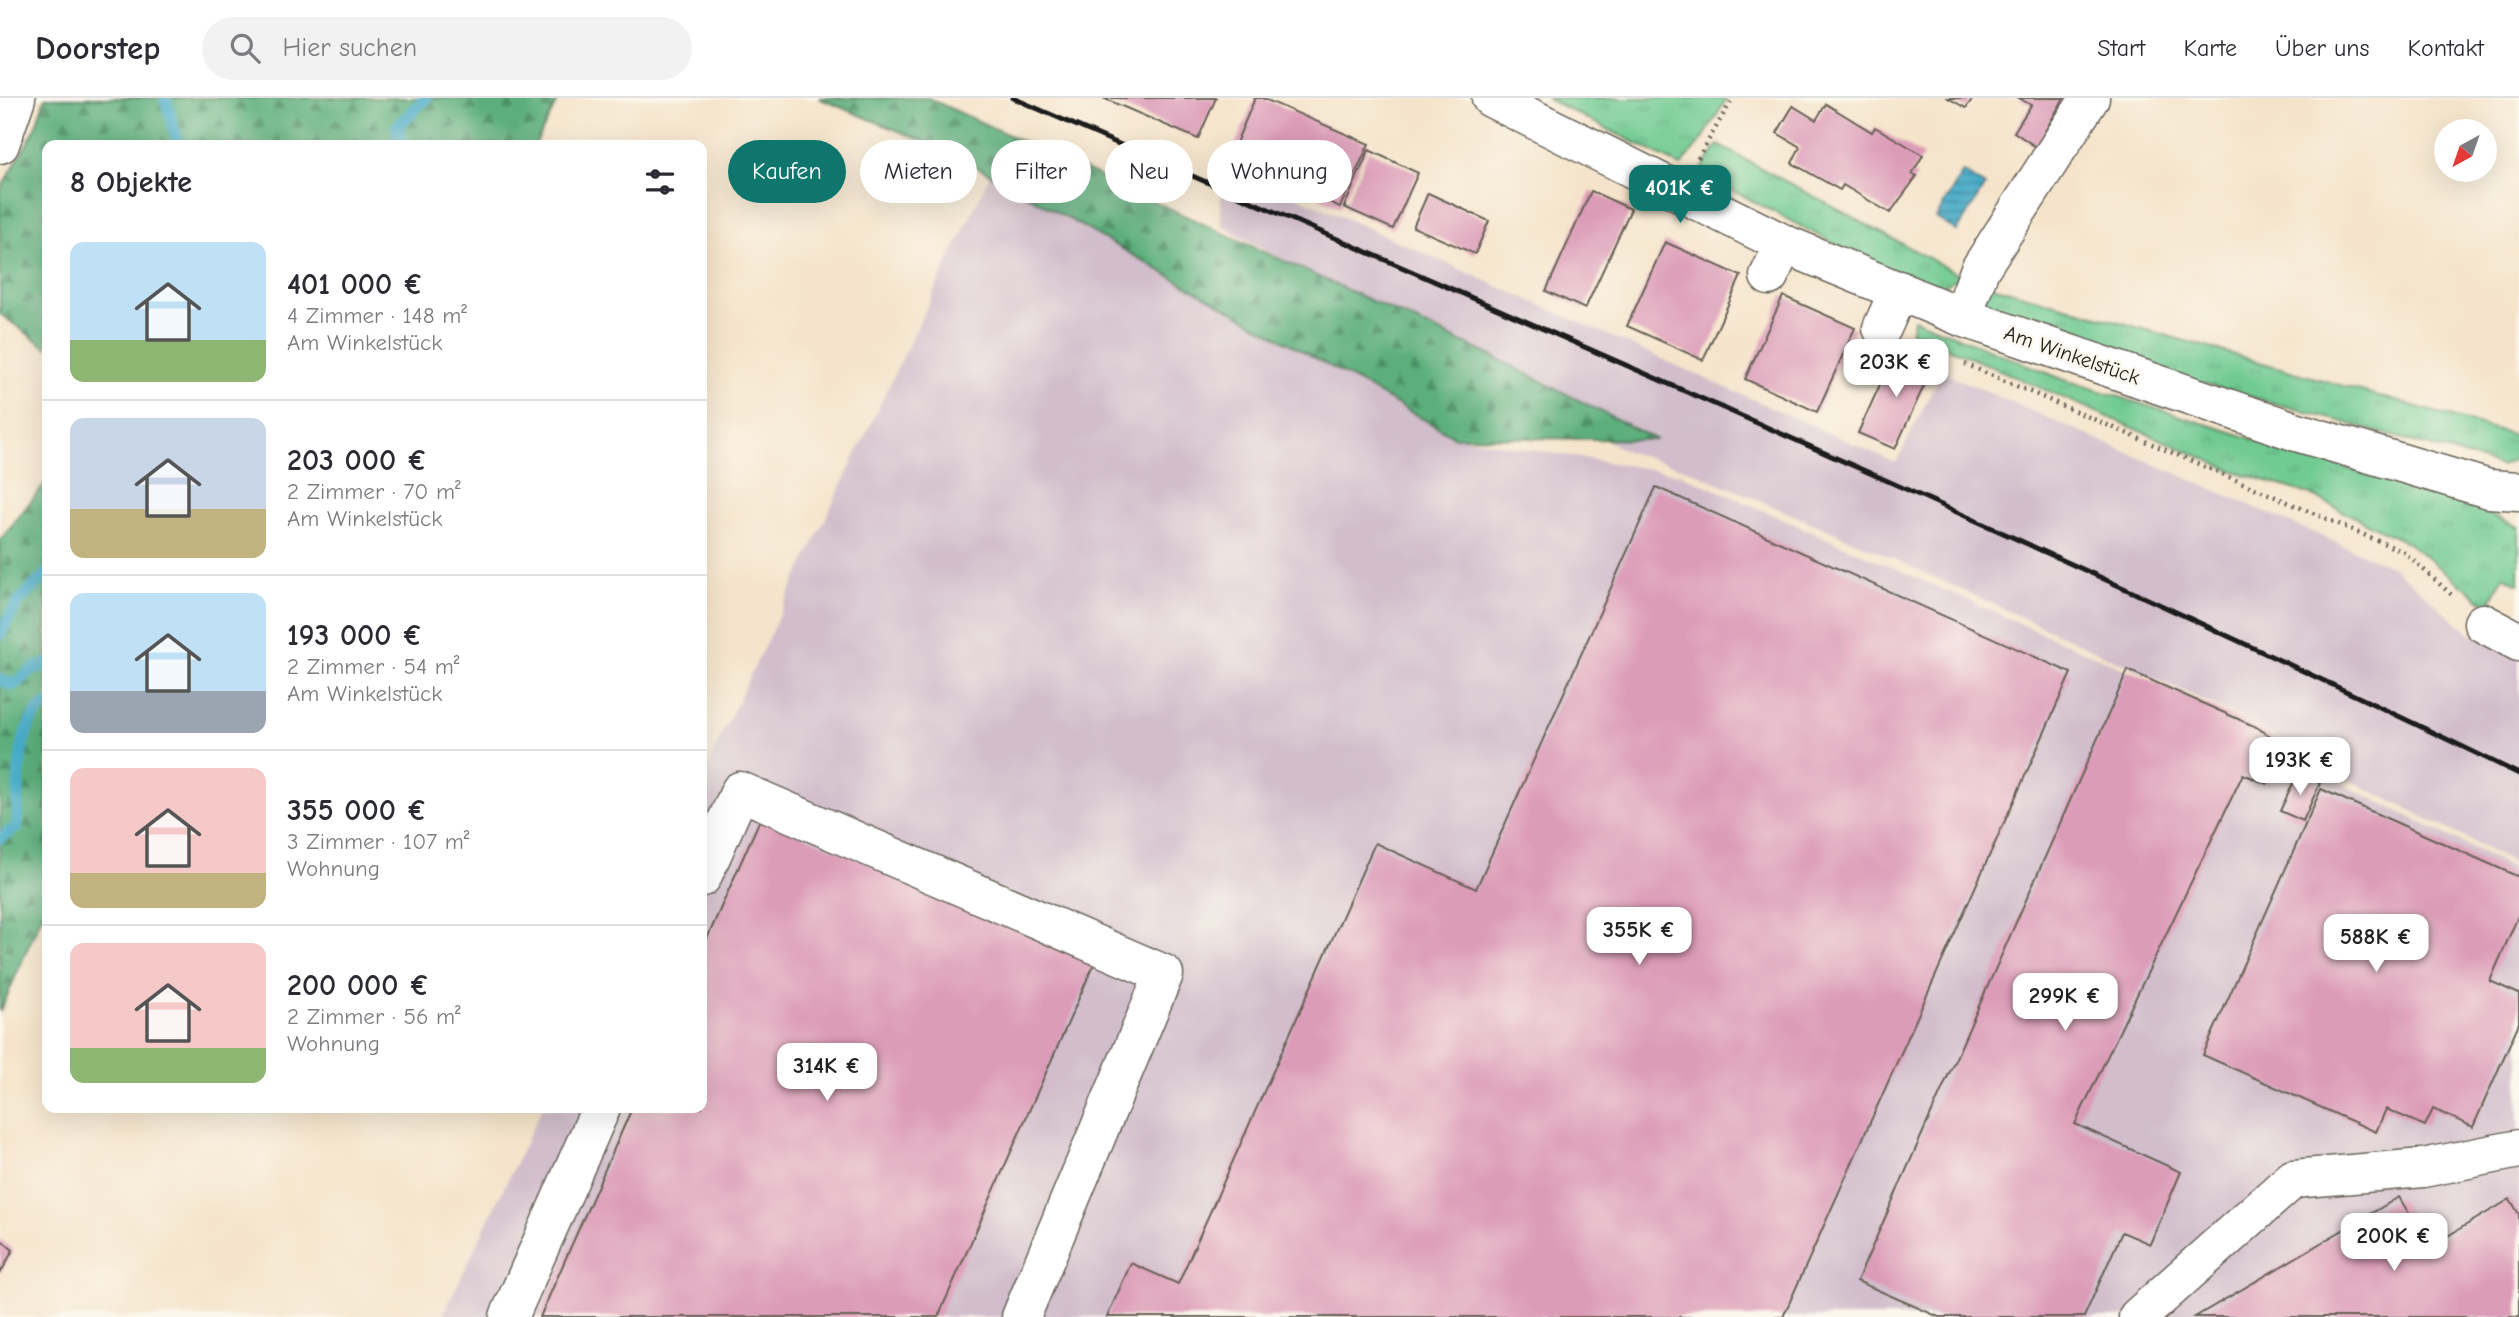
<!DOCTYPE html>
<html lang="de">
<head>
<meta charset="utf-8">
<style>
  :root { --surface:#fff; --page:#f2f2f3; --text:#2b2b33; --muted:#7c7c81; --line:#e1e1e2; --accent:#0f766e }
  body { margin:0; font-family:"Comic Neue",sans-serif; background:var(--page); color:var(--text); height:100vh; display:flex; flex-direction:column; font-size:26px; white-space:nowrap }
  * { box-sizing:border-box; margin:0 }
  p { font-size:23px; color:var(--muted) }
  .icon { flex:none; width:38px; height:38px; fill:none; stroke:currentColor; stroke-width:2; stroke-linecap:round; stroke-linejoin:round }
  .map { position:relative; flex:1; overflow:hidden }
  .details { position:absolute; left:42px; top:42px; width:665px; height:973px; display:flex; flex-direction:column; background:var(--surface); border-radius:14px; box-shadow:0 7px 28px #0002 }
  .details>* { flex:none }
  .hud { position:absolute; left:728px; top:42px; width:665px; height:63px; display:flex; gap:14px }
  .needle { width:46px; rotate:220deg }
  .buttons { position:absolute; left:2434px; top:21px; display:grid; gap:14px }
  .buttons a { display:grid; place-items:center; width:63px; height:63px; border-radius:50%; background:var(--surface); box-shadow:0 7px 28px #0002; font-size:35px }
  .price { position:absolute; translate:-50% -60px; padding:0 16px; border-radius:14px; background:#fff; color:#222; font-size:23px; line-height:46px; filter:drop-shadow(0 2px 4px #0008) }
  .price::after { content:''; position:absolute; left:50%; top:42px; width:21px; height:16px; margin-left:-10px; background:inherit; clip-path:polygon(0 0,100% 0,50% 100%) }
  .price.current { background:var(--accent); color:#fff }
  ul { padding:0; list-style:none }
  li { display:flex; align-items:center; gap:21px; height:175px; padding:0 28px }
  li+li { border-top:2px solid var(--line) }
  li span { display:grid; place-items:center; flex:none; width:196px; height:140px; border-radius:14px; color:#555 }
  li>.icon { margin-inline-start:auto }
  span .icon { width:84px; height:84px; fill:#fffc; stroke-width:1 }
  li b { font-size:30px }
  h2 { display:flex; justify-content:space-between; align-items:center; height:84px; padding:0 28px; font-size:30px }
  .tag { padding:0 24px; border-radius:32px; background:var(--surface); box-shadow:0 7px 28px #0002; font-size:24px; line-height:63px }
  .tag.current { background:var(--accent); color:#fff }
  header { display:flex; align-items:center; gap:42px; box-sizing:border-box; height:98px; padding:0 35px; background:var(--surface); border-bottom:2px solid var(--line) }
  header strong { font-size:33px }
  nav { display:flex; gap:38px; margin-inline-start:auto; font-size:24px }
  .search { width:490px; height:63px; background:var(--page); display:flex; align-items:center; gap:18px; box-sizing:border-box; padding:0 24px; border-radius:38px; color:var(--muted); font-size:26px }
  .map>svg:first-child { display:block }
  .industrial { fill:#d1bdcb }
  .grass { fill:url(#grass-tufts); stroke:#467356; stroke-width:2 }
  .forest { fill:url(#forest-firs); stroke:#3c654c; stroke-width:2 }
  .water { fill:url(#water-rules); stroke:#326472; stroke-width:2 }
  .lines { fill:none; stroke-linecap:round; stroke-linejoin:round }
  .stream { stroke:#47abc7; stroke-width:12 }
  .building { fill:#dc9bb7 }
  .minor-casing { stroke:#686259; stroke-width:41 }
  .path { stroke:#686259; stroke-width:4.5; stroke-dasharray:2 5; stroke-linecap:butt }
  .minor { stroke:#fff; stroke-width:38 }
  .rail { stroke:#1c1c1c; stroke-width:5 }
  .labels { text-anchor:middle; stroke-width:5; stroke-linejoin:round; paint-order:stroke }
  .street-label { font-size:21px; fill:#1c1c1c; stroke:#fbf7ec }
</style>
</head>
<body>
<header>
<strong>Doorstep</strong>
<div class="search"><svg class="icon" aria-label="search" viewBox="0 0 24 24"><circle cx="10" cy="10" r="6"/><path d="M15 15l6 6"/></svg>Hier suchen</div>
<nav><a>Start</a><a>Karte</a><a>Über uns</a><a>Kontakt</a></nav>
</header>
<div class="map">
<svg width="2519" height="1219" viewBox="0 0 2519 1219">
  <defs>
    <pattern id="grass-tufts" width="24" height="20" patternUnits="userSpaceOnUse" patternTransform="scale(1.75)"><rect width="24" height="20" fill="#6fca91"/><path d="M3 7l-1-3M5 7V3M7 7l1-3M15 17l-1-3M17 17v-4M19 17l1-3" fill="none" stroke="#60ad7c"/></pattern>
    <pattern id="forest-firs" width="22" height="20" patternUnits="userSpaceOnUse" patternTransform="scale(1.75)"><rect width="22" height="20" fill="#5bae7b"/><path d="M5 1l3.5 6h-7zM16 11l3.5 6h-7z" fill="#4a8d64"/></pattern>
    <pattern id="water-rules" width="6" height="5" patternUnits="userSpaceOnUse" patternTransform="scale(1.75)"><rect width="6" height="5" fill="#47abc7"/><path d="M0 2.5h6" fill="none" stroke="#3a8aa1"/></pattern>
  </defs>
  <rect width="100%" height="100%" fill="#fbf7ec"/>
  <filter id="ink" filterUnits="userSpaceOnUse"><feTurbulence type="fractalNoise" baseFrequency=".0143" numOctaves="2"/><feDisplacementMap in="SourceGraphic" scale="14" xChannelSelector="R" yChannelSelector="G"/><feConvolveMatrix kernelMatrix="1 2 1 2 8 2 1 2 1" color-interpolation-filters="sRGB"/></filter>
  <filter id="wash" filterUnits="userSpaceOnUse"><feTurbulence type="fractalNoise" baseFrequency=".00686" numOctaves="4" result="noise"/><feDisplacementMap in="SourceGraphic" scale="28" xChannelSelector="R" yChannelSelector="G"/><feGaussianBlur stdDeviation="1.57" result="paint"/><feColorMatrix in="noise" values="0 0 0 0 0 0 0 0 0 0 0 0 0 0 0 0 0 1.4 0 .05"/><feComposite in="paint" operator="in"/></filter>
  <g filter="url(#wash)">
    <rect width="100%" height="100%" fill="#f5e4cb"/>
    <!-- industrial -->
    <g class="industrial">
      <path d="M1221 65 1896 365 1941 274 2393 469 2470 536 2519 560V767L2312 663 2252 625 1864 447 1686 371 1626 353 1561 318 1221 127Z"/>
      <path d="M990 77 1455 339 1680 376 2256 629 2328 679 2519 773V1219H442L542 1010H702V678Z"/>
    </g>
    <!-- grass -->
    <g class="grass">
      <path d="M1546 0H1727L1704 39 1681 68Z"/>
      <path d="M1718 47 1960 177 1933 197 1699 75Z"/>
      <path d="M1989 187 2519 338V358L2501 368 2155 272 1984 207Z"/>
      <path d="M1914 221 2062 281 2480 412 2519 429V486L2503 478 2489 508 2408 445 2306 395 2231 372 1911 234Z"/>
    </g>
    <!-- forest -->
    <g class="forest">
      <path d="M45 0H559L535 47H47V250L0 216V92L34 33Z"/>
      <path d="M818 0H928L1492 258 1657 342 1455 339 952 55Z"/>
      <path d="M47 383V806L0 914V442Z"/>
    </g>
    <!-- water -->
    <path class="water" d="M1963 74 1985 88 1957 133 1936 120Z"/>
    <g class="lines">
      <!-- stream -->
      <g class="stream">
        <path d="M165 0 179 47"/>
        <path d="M402 47 397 29 426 0"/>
        <path d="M0 536 19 503 47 476"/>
        <path d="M0 582 14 587 33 571 47 566"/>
        <path d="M0 740 17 729C20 693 13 627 47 606"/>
      </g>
    </g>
    <g id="blocks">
      <!-- building -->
      <g class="building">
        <path d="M1103 0H1216L1198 41Z"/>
        <path d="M1255 0H1262L1369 46 1340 109 1230 59Z"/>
        <path d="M1948 0H1973L1966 10Z"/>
        <path d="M2019 0H2064L2036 49 2014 34 2031 7Z"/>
        <path d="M1826 6 1872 34 1875 29 1923 57 1912 76 1917 78 1890 115 1843 87 1840 92 1792 65 1800 49 1777 35 1793 8 1816 22Z"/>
        <path d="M1369 52 1418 75 1393 131 1344 109Z"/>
        <path d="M1591 93 1631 111 1585 211 1546 193Z"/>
        <path d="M1428 95 1489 123 1475 156 1413 129Z"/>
        <path d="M1665 144 1741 178 1703 262 1627 228Z"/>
        <path d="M1783 198 1855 230 1817 314 1745 281Z"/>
        <path d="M1896 251 1933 268 1895 351 1858 335Z"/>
        <path d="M1656 389 2071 575 1783 1219H1107L1131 1165 1178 1186 1375 745 1476 791Z"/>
        <path d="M2128 572 2256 629 2284 647 2267 686 2243 676 2075 1026 2181 1074 2150 1146 2122 1134 2084 1219H1939L1857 1183Z"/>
        <path d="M2298 675 2320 685 2303 723 2280 713Z"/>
        <path d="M2321 691 2519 779V816L2490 883 2519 896V925L2473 1029 2433 1011 2425 1028 2386 1011 2376 1034 2203 957Z"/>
        <path d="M761 719 1094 866 938 1219H540L632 1010H702V852Z"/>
        <path d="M2399 1099 2429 1149 2510 1101 2519 1116V1219H2195Z"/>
        <path d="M0 1141 13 1152 0 1176Z"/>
      </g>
    </g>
  </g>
  <g filter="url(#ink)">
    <use href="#blocks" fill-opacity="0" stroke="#686259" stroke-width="2"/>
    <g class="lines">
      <!-- minor casing -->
      <g class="minor-casing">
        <g id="minor">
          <path d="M1491 0 1784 146 1962 219 2297 334 2489 391 2519 393"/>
          <path d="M0 46 16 0"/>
          <path d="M1769 178 1784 146"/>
          <path d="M1962 219 1980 171 2090 0"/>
          <path d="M1882 230 1899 192"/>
          <path d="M2483 525 2519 544"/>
          <path d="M702 779 740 693 1164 876 1021 1219"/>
          <path d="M509 1219 601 1010"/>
          <path d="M2138 1219 2293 1081 2423 1070 2519 1051"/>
        </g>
      </g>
      <!-- path -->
      <g class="path">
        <path d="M1698 60 1733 0"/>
        <path d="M1965 266 2404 454 2454 499"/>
      </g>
      <!-- minor -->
      <use href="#minor" class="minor"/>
      <!-- rail -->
      <path class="rail" d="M1013 0C1518 220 2024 436 2519 676"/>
    </g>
  </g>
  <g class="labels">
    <!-- street labels -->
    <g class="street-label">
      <text transform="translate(2072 257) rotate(19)" y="7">Am Winkelstück</text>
    </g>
  </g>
</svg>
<div class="buttons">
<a><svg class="needle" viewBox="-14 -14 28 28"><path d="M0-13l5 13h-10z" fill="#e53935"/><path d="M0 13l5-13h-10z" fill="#7c7c81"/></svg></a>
</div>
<b class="price current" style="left:1680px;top:127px">401K €</b>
<b class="price" style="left:1896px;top:301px">203K €</b>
<b class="price" style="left:2300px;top:699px">193K €</b>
<b class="price" style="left:1639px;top:869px">355K €</b>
<b class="price" style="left:2376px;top:876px">588K €</b>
<b class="price" style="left:2065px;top:935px">299K €</b>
<b class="price" style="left:827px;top:1005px">314K €</b>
<b class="price" style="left:2394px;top:1175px">200K €</b>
<div class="hud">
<a class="tag current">Kaufen</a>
<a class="tag">Mieten</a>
<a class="tag">Filter</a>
<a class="tag">Neu</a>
<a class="tag">Wohnung</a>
</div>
<section class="details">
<h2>8 Objekte<svg class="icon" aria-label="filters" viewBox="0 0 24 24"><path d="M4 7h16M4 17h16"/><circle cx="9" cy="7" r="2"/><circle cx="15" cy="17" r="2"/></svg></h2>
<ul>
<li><span style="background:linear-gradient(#bfe0f5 70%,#8fb573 0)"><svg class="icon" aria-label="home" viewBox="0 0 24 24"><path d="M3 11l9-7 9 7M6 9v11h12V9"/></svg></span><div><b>401 000 €</b><p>4 Zimmer · 148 m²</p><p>Am Winkelstück</p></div></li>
<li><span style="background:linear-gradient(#c9d6e8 65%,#c2b280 0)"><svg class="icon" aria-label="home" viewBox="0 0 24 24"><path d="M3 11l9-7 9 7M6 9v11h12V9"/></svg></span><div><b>203 000 €</b><p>2 Zimmer · 70 m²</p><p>Am Winkelstück</p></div></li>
<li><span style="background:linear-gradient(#bfe0f5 70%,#9aa5b1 0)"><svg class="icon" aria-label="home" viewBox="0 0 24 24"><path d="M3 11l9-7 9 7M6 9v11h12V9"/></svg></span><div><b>193 000 €</b><p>2 Zimmer · 54 m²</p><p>Am Winkelstück</p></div></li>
<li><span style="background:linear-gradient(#f6c9c9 75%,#c2b280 0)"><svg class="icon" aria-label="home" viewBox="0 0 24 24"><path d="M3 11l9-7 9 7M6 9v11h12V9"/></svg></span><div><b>355 000 €</b><p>3 Zimmer · 107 m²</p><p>Wohnung</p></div></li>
<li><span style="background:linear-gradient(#f6c9c9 75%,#8fb573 0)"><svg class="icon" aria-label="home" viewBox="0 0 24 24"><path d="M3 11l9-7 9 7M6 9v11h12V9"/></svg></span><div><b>200 000 €</b><p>2 Zimmer · 56 m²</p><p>Wohnung</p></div></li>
</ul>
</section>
</div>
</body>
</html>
